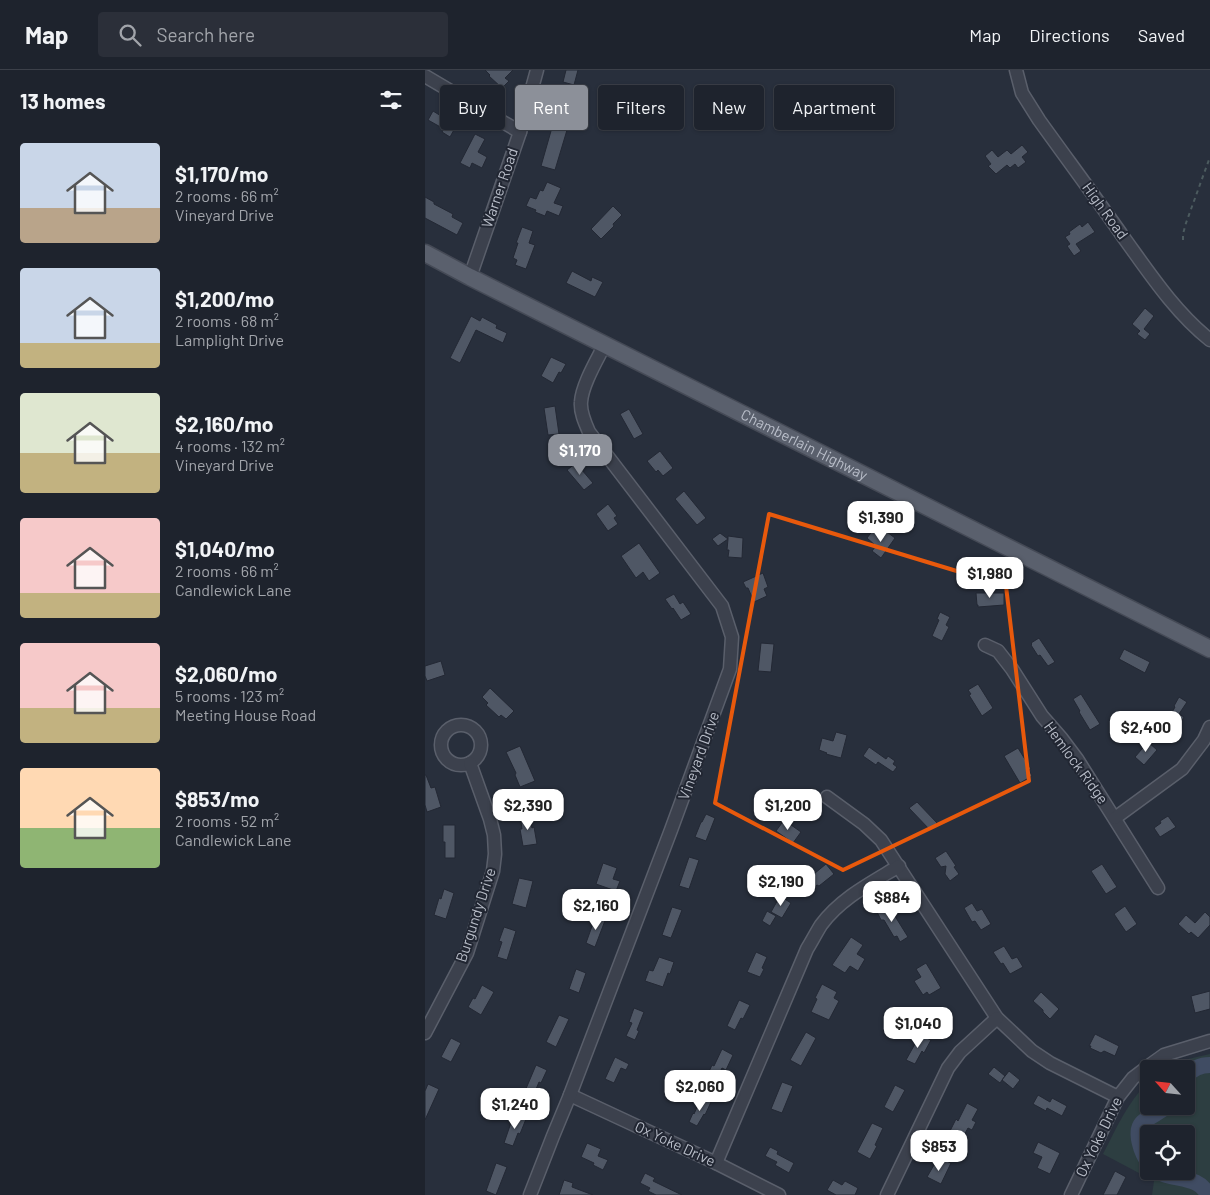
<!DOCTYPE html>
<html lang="en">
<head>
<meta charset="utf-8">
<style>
  :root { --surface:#1e232d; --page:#2b2f39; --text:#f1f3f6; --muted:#a1a4aa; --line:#3c4049; --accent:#8c9099 }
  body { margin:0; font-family:Barlow,sans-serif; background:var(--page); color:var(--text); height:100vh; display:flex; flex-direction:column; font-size:19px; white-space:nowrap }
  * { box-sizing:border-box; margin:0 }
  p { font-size:16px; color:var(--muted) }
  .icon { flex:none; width:28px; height:28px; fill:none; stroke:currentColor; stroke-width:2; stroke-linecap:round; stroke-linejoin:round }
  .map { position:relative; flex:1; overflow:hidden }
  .panel { display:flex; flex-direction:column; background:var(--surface); width:425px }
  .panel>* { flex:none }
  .banner { position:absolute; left:15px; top:15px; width:475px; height:45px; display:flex; gap:10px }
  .needle { width:32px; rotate:297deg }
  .tools { position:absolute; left:715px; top:990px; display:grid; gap:10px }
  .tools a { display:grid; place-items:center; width:55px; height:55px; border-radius:5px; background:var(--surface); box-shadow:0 1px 4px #0004,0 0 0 1px var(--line); font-size:25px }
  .price { position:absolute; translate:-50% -42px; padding:0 11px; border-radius:10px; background:#fff; color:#222; font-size:16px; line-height:32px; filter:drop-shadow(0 1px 2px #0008) }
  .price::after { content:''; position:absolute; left:50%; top:30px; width:15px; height:11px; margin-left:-8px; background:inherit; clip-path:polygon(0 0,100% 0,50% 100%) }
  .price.on { background:var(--accent); color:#fff }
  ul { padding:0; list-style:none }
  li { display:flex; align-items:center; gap:15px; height:125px; padding:0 20px }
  li span { display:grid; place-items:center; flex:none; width:140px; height:100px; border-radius:5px; color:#555 }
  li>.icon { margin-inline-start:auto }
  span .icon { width:60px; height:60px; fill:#fffc; stroke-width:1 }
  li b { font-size:21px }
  h2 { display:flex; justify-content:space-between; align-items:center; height:60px; padding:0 20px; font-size:21px }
  .pill { padding:0 18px; border-radius:5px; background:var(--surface); box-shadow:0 1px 4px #0004,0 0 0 1px var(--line); font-size:18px; line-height:45px }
  .pill.on { background:var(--accent); color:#fff }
  header { display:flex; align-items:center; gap:30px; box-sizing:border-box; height:70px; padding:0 25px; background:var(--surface); border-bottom:1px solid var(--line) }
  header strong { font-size:24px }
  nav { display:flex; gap:28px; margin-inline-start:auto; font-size:18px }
  .search { width:350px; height:45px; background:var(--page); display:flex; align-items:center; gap:12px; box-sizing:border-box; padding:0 18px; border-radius:5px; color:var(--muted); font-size:19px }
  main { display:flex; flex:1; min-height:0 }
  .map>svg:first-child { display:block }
  .green { fill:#2d3e41; fill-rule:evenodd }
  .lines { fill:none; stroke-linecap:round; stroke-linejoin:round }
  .river { stroke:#404c63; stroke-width:16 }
  .building { fill:#4f5765; stroke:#232834 }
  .minor-casing { stroke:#5a5f6b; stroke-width:15 }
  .major-casing { stroke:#454a56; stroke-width:19 }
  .path { stroke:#4c5b5f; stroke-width:2; stroke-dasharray:4 4; stroke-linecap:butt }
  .minor { stroke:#3c414d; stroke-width:12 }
  .major { stroke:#5a606d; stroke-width:16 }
  .marked { fill:none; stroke:#e8590c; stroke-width:4; stroke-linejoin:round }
  .labels { text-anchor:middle; stroke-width:4; stroke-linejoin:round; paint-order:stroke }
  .street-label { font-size:15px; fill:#b8bdc8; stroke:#212632 }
</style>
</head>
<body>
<header>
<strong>Map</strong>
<div class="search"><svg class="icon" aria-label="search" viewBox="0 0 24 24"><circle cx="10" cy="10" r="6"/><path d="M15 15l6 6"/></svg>Search here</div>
<nav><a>Map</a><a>Directions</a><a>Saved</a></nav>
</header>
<main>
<section class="panel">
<h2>13 homes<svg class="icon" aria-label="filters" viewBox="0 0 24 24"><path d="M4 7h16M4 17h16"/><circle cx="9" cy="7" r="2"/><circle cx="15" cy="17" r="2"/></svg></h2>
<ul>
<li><span style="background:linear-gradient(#c9d6e8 65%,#b9a48a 0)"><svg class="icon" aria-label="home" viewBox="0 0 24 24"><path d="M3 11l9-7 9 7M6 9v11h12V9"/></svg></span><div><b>$1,170/mo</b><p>2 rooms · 66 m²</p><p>Vineyard Drive</p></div></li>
<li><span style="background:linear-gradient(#c9d6e8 75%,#c2b280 0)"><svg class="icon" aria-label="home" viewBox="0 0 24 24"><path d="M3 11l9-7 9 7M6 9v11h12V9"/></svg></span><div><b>$1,200/mo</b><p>2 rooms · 68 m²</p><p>Lamplight Drive</p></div></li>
<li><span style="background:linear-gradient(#dfe7d0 60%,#c2b280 0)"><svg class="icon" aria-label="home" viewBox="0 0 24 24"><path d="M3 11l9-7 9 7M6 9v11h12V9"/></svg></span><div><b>$2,160/mo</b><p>4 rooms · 132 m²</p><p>Vineyard Drive</p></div></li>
<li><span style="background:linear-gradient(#f6c9c9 75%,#c2b280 0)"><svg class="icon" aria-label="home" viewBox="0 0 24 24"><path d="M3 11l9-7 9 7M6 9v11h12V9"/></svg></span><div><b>$1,040/mo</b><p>2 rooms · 66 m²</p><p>Candlewick Lane</p></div></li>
<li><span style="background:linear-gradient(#f6c9c9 65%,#c2b280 0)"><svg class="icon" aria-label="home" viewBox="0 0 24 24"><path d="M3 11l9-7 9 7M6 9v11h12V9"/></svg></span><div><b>$2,060/mo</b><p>5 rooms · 123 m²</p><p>Meeting House Road</p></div></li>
<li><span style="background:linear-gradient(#ffd9b3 60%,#8fb573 0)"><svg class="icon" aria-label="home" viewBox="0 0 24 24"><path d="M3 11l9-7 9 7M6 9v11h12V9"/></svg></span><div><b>$853/mo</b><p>2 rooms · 52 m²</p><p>Candlewick Lane</p></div></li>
</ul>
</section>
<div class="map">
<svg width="785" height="1125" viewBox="0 0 785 1125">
  <rect width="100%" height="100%" fill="#282f3c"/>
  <!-- green -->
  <path class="green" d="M785 984V1125H727L729 1111 678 1084C692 1057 702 1033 724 1011V1036H761V999H741L763 989ZM724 1064H761V1101H724Z"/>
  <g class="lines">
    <!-- river -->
    <g class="river">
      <path d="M761 1006C768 998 775 995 785 995"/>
      <path d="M724 1093C717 1084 708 1061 718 1052 725 1046 735 1042 742 1036"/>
      <path d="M732 1101C749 1111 774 1105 783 1125"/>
    </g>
  </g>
  <!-- building -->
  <g class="building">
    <path d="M60 0H88L80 8 84 11 77 18 64 6 65 5Z"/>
    <path d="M141 0H153L149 15 138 12Z"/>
    <path d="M131 31 145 35 141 49 145 50 130 100 116 96 128 54 125 53Z"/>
    <path d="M8 41 21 49 20 52 30 58 25 67 17 62 19 59 3 50Z"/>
    <path d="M50 64 60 69 53 82 62 87 57 98 47 93 45 98 35 93Z"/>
    <path d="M597 75 603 82 597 87 601 92 593 98 590 94 585 98 582 95 571 104 563 96 566 94 560 86 567 80 573 87 582 80 586 84Z"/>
    <path d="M122 112 136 118 129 133 138 136 134 146 122 141 120 146 110 142 111 140 101 136 105 127 111 129 115 120 118 121Z"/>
    <path d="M0 127 9 132V134L28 144 27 147 38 153 32 165 0 148Z"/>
    <path d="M188 136 197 145 188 154 189 156 176 169 166 159Z"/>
    <path d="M663 152 670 162 651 174 656 181 649 186 642 176 645 174 640 167 645 164 644 162 655 154 657 157Z"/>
    <path d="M97 157 108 161 104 173 110 175 101 199 90 195 92 190 88 188 93 173H91Z"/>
    <path d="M147 201 166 211 167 207 178 212 170 227 141 213Z"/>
    <path d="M720 238 729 246 719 259 725 264 720 270 712 264 715 261 707 254Z"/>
    <path d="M46 246 55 251 57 247 72 255 71 258 82 263 78 273 51 260 35 293 25 288Z"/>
    <path d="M126 287 141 294 136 303 134 302 128 313 116 306Z"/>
    <path d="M130 336 134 364 123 365 119 338Z"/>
    <path d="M204 339 218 364 209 369 195 344Z"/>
    <path d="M235 381 248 398 238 406 233 400 231 402 222 391Z"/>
    <path d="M151 393 168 413 159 420 142 400Z"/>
    <path d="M259 421 281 448 272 455 250 429Z"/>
    <path d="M183 434 192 446 189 448 193 454 183 461 171 444Z"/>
    <path d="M448 460 457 467 462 462 470 468 456 488 447 481 451 476 442 468Z"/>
    <path d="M295 463 303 469V466L318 468 317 488 303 487 304 480H302L303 469 293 476 287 469Z"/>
    <path d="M214 473 235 503 224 511 218 502 211 508 196 486Z"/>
    <path d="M338 503 343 517 339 519 342 526 329 532 323 518H321L318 512Z"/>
    <path d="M551 523H579V535L553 537V535H552Z"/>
    <path d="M249 524 255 534 258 532 266 544 256 550 248 538 247 539 240 529Z"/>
    <path d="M515 542 525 547 521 555 524 557 517 571 507 566 514 550 512 549Z"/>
    <path d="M614 568 630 592 623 596 615 585 613 586 606 575 607 574 606 573Z"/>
    <path d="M336 573 349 574 346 602 333 601Z"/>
    <path d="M699 579 725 592 720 603 694 589Z"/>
    <path d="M16 591 20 605 2 611 0 606V596Z"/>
    <path d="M553 614 568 638 557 646 544 625 546 624 543 620Z"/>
    <path d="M65 618 89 641 81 649 76 645 74 647 61 635 63 633 57 627Z"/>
    <path d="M656 624 675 654 665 660 654 642 655 641 648 629Z"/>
    <path d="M754 627 762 632 754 644 759 647 751 662 740 655 750 637 749 636Z"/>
    <path d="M411 662 422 665 416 688 401 684 402 683 394 680 397 668 408 671Z"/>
    <path d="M723 672 732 680 719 695 710 687Z"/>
    <path d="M95 676 110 711 95 717 90 705 91 703 81 682Z"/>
    <path d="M444 677 461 689 463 686 470 691 468 694 472 697 468 702 453 692 451 695 438 686Z"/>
    <path d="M593 678 606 699 604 700 607 706 595 713 579 686Z"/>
    <path d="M0 705H1L6 718 10 717 16 737 2 742 0 735Z"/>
    <path d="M492 732 512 753 505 760 484 738Z"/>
    <path d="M104 743 107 758 109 757 112 774 98 776 95 759H97L95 745Z"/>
    <path d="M281 744 290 748 281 771 270 767 276 752H277Z"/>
    <path d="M743 746 751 757 735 767 729 758 736 753 735 751Z"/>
    <path d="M359 750 376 762 368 773 351 761Z"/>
    <path d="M18 755H30V788H20V772H18Z"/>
    <path d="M521 781 531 796 529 797 534 804 525 811 520 804 521 796 516 797 510 788Z"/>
    <path d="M264 787 274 790 264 819 254 816Z"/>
    <path d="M178 793 192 798 188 809 195 811 191 821 171 814Z"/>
    <path d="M401 794 409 804 394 816 392 815 385 821 378 813Z"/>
    <path d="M677 794 692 817 681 824 666 801Z"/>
    <path d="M94 808 108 811 101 838 87 834Z"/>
    <path d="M19 819 29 823 21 849 9 845 14 828 16 829Z"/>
    <path d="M355 826 366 833 357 848 346 842Z"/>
    <path d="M547 833 552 841 557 839 566 854 556 860 550 851 547 852 539 838Z"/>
    <path d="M463 835 483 867 475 872 472 866 469 867 459 850H456L452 842Z"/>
    <path d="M700 836 712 854 701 862 689 844Z"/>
    <path d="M247 837 257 840 246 868 237 865Z"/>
    <path d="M342 841 351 846 345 856 337 851Z"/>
    <path d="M780 842 785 847V855L773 868 766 862 764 864 753 854 761 845 770 853Z"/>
    <path d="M171 845 181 848 170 877 161 873Z"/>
    <path d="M79 857 91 861 82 890 72 887 77 872 74 871Z"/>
    <path d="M426 867 438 875 432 884 440 889 433 901 425 896 420 903 407 895Z"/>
    <path d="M579 876 587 889 592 887 598 897 585 904 578 893 576 894 568 882Z"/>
    <path d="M331 882 342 887 337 898 339 899 335 907 322 902Z"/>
    <path d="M234 887 249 892 245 904 243 903 238 917 220 911 224 900 228 901Z"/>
    <path d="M501 893 516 918 504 925 502 922 498 925 489 911 496 907 491 899Z"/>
    <path d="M151 899 161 903 154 923 144 919Z"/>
    <path d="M397 914 412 922 409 928 414 931 404 950 386 942 392 929 390 928Z"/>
    <path d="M57 915 69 922 56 945 43 937 48 928 50 929Z"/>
    <path d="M785 921V939L770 943 766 926Z"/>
    <path d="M616 922 634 939 625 949 618 942V940L608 931Z"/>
    <path d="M314 930 325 935 318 949 316 948 310 960 302 956Z"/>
    <path d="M209 938 219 942 212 960 214 961 210 970 201 966 207 953 204 952Z"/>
    <path d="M134 945 144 949 131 977 121 972Z"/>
    <path d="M381 962 391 968 376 996 365 990Z"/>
    <path d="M670 964 694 976 690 986 679 981 676 983 665 978 666 976H664Z"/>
    <path d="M495 965 506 970 499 983 497 981 490 994 481 990Z"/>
    <path d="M26 968 36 973 26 992 16 987Z"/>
    <path d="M297 979 308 985 301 1000 297 998 291 1010 282 1006 287 995 289 996Z"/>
    <path d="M190 987 204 994 201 1000 196 998 189 1013 180 1009Z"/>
    <path d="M111 995 122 1000 116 1013 114 1012 109 1024 100 1021Z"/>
    <path d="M569 997 580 1006 575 1013 563 1004Z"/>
    <path d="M584 1001 595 1010 588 1019 577 1010Z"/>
    <path d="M357 1012 368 1016 357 1043 346 1039Z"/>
    <path d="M3 1014 14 1019 0 1050V1021Z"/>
    <path d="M470 1015 480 1020 468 1042 459 1037Z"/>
    <path d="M613 1025 625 1032 627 1028 642 1036 637 1046 622 1038 621 1041 608 1034Z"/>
    <path d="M276 1028 286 1032 280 1045 279 1044 272 1056 264 1052 268 1043 269 1044Z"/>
    <path d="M542 1033 553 1039 547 1050 551 1052 547 1060 543 1058 537 1069 524 1063 531 1049 533 1051Z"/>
    <path d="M89 1044 101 1049 95 1064 93 1063 88 1076 79 1073Z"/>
    <path d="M447 1053 458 1058 450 1075 452 1076 445 1089 432 1082Z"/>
    <path d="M613 1072 635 1083 625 1104 612 1098 617 1087 608 1083Z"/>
    <path d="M162 1073 176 1079 173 1086 183 1090 178 1100 168 1095 169 1093 156 1087Z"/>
    <path d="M345 1077 353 1081 352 1084 369 1093 364 1103 350 1095 352 1092 340 1086Z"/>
    <path d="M517 1089 526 1093 516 1114 502 1107 509 1095 513 1097Z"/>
    <path d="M71 1093 82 1097 71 1125 61 1121Z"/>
    <path d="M690 1101 701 1107 692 1125H678Z"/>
    <path d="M220 1103 230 1108 228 1111 257 1125H231L223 1121 225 1118 215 1113Z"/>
    <path d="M139 1110 148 1113 147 1117 168 1125H134Z"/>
    <path d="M408 1110 417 1115 420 1111 433 1118 430 1125H411L402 1120Z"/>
  </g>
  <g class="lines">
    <!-- minor casing -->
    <g class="minor-casing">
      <g id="minor">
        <path d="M591 0 597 23 614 50C642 89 671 128 699 168 725 204 750 242 785 270"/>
        <path d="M0 6 95 62"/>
        <path d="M45 207 95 62 112 0"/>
        <path d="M560 575 573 581 587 599 617 646 637 669 652 689 733 818"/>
        <circle cx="36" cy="675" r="20"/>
        <path d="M402 727 439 754 456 770 572 948 607 981 625 993 693 1027"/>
        <path d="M690 748 757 699 779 670 785 657"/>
        <path d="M0 963 42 883 68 801 70 784 69 765 65 749 45 693"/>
        <path d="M145 1025 291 1093 354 1125"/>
        <path d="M291 1093 382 879C387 871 391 863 396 855 416 828 446 813 474 796"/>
        <path d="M105 1125 128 1066 145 1025 246 760 305 599 307 567 297 536 164 362C160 353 155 342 156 332 157 315 172 290 180 274"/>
        <path d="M462 1125 523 998 535 982 572 948"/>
        <path d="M646 1125 693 1027 708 1008 725 995 739 985 785 971"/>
      </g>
    </g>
    <!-- major casing -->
    <g class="major-casing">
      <g id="major">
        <path id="s1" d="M0 183 45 207 785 579"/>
      </g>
    </g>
    <!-- path -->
    <path class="path" d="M758 170V164L761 153 785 87"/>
    <!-- minor -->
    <use href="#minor" class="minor"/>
    <!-- major -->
    <use href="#major" class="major"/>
  </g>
  <!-- marked area -->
  <path class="marked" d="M344 444 581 516 604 711 418 800 290 733Z"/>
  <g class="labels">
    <!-- street labels -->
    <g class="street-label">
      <text transform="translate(75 118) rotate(-71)" y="5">Warner Road</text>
      <text transform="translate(680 141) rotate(54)" y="5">High Road</text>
      <text dy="5" stroke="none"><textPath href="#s1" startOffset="425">Chamberlain Highway</textPath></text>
      <text transform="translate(274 686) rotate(-70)" y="5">Vineyard Drive</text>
      <text transform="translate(651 693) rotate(54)" y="5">Hemlock Ridge</text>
      <text transform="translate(51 845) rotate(-72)" y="5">Burgundy Drive</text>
      <text transform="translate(674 1067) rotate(-64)" y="5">Ox Yoke Drive</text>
      <text transform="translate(250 1074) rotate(25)" y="5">Ox Yoke Drive</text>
    </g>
  </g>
</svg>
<div class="tools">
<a><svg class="needle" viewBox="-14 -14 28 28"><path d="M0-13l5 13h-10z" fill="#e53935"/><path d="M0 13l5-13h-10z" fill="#a1a4aa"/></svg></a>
<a><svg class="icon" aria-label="locate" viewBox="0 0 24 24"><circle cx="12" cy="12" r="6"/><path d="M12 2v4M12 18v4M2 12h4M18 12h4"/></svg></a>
</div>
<b class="price on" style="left:155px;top:406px">$1,170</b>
<b class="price" style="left:456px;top:473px">$1,390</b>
<b class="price" style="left:565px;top:529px">$1,980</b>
<b class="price" style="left:721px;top:683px">$2,400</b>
<b class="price" style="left:103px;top:761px">$2,390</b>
<b class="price" style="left:363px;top:761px">$1,200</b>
<b class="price" style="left:356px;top:837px">$2,190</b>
<b class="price" style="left:467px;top:853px">$884</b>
<b class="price" style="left:171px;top:861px">$2,160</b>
<b class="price" style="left:493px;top:979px">$1,040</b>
<b class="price" style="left:275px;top:1042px">$2,060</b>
<b class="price" style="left:90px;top:1060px">$1,240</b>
<b class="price" style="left:514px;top:1102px">$853</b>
<div class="banner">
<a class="pill">Buy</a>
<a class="pill on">Rent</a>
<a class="pill">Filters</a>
<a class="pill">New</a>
<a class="pill">Apartment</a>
</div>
</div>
</main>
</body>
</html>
